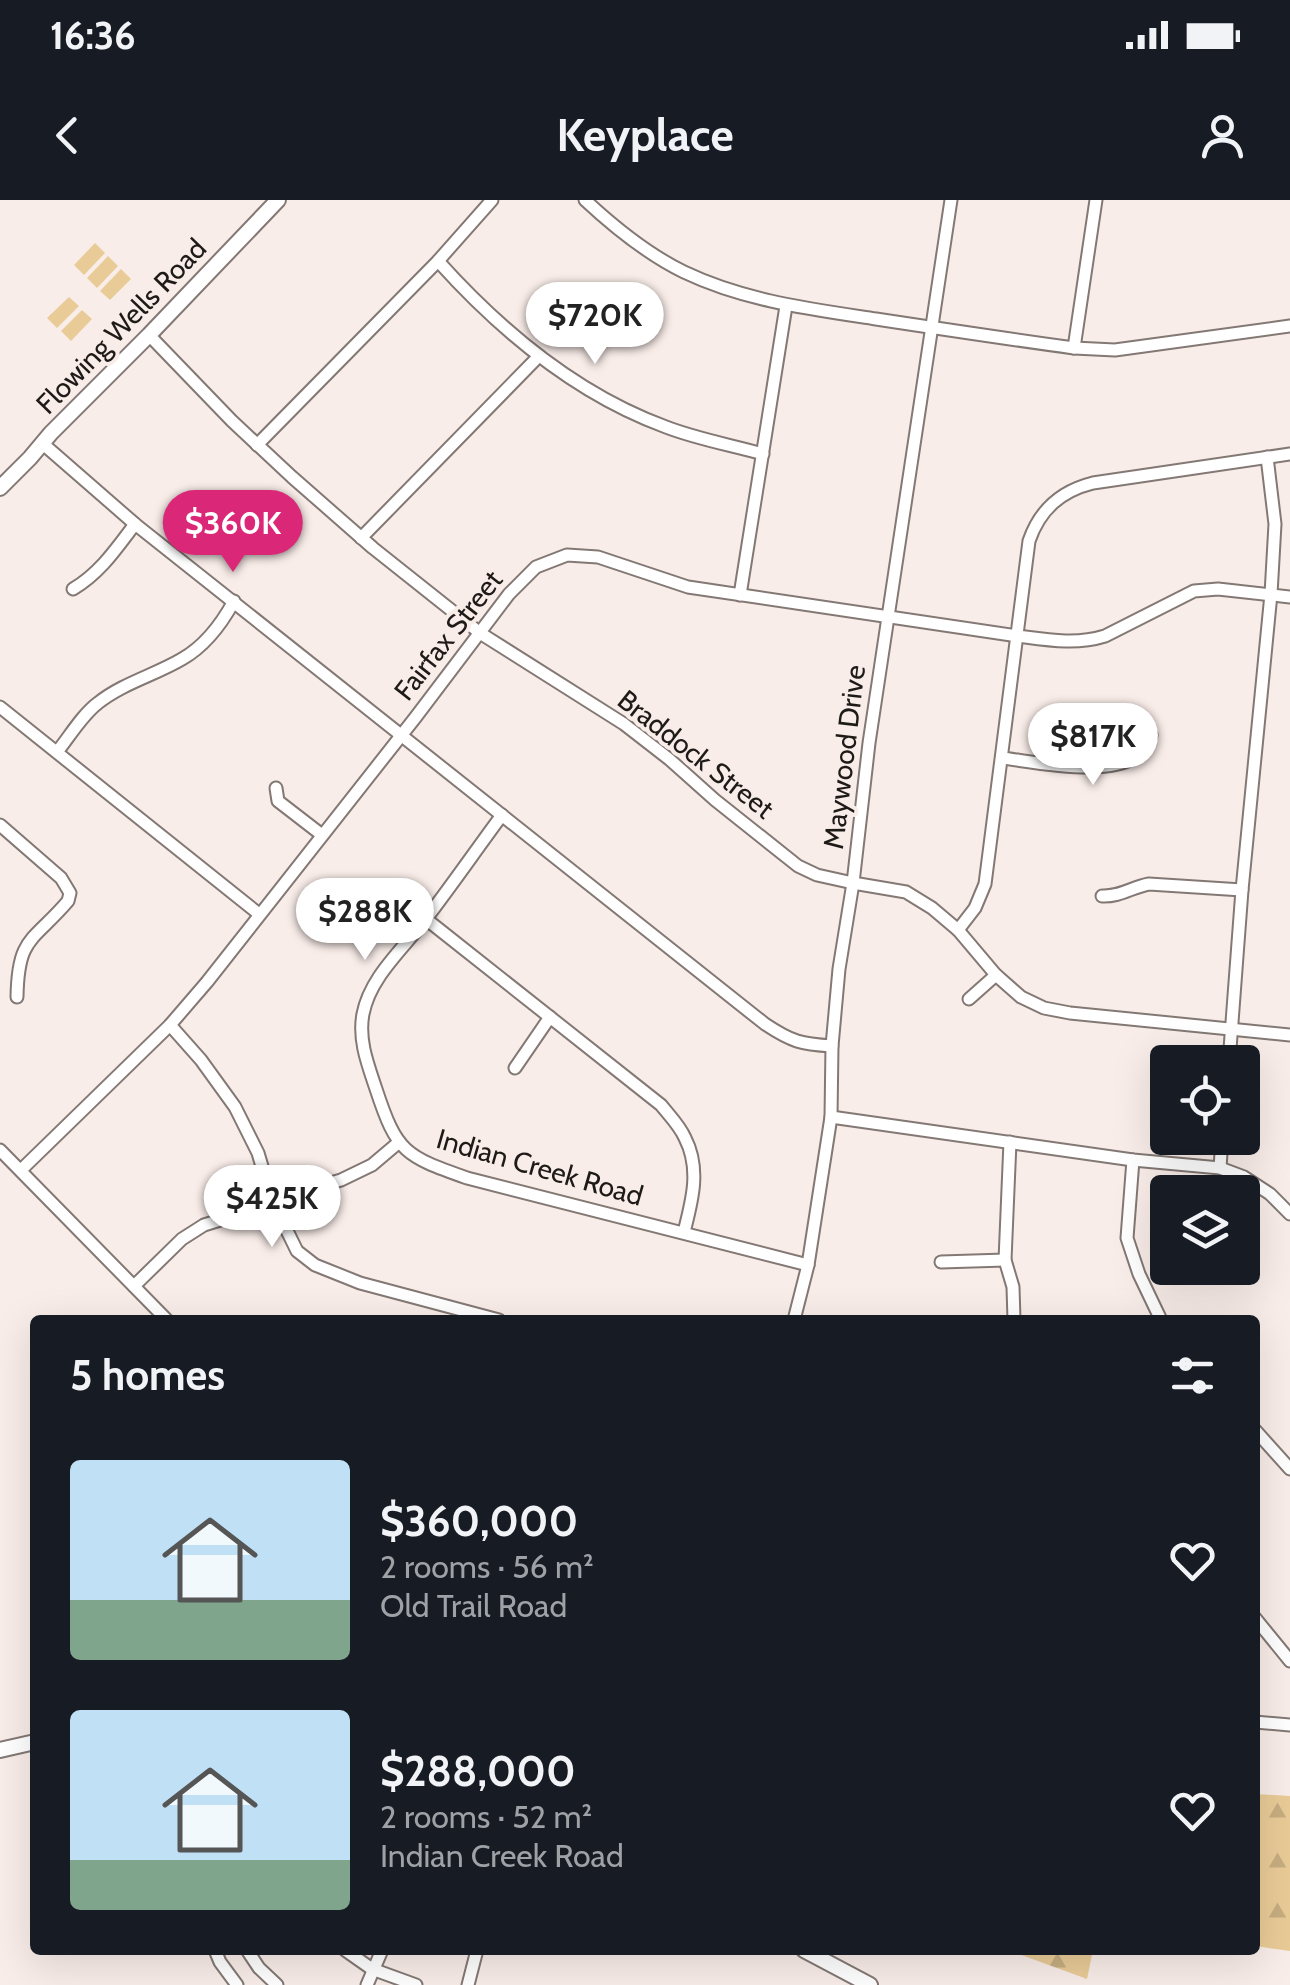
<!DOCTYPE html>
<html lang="en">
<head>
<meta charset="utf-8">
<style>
  :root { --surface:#171b24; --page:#20242c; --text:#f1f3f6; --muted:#9ea1a6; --accent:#db2777 }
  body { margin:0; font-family:Cabin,sans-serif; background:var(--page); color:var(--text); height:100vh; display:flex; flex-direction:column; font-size:38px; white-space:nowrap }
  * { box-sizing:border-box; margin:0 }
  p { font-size:32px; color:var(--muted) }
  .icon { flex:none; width:55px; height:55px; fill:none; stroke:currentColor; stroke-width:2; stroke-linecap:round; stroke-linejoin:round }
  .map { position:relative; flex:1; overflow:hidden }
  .side { position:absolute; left:30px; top:1115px; width:1230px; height:640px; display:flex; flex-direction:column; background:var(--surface); border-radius:10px; box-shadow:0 10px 40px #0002 }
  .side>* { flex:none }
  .tools { position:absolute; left:1150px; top:845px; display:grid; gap:20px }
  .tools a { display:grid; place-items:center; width:110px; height:110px; border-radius:10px; background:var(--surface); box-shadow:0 10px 40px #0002; font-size:50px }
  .price { position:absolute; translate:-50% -85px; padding:0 22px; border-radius:35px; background:#fff; color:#222; font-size:32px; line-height:65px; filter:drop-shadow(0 2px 5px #0008) }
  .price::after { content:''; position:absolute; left:50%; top:60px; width:30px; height:22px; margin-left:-15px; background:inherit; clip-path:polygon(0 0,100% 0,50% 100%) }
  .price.current { background:var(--accent); color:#fff }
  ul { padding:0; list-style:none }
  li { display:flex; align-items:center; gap:30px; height:250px; padding:0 40px }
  li span { display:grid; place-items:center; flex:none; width:280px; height:200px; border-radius:10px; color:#555 }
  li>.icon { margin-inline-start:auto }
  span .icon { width:120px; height:120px; fill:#fffc; stroke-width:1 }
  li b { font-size:42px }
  h2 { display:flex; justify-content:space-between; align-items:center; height:120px; padding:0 40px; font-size:42px }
  .status { display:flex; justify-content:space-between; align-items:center; height:70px; padding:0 50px; background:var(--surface); direction:ltr }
  .status svg { height:28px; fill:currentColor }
  header { display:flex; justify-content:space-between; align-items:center; height:130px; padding:0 40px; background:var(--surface); font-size:45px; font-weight:700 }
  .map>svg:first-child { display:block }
  .forest { fill:url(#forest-firs) }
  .pitch { fill:#e9cb97 }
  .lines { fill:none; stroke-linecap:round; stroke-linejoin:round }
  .minor-casing { stroke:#837874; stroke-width:15 }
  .major-casing { stroke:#837874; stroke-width:18 }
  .minor { stroke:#fff; stroke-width:11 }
  .major { stroke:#fff; stroke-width:14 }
  .labels { text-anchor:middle; stroke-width:8; stroke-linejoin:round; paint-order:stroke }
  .street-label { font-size:28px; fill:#1e1a18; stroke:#f9ede9 }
</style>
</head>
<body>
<div class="status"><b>16:36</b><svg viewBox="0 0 49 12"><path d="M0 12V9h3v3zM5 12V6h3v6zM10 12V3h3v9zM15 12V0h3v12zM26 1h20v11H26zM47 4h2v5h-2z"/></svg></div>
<header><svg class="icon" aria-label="back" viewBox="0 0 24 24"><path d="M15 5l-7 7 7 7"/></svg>Keyplace<svg class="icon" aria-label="person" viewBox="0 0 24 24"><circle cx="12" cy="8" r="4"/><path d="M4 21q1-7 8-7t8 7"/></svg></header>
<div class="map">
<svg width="1290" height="1785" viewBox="0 0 1290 1785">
  <defs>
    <pattern id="forest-firs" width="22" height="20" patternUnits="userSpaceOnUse" patternTransform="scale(2.5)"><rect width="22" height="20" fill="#e9cb97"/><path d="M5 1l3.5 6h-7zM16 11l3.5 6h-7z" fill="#c7ae81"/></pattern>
  </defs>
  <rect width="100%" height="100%" fill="#f9ede9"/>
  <!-- forest -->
  <g class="forest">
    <path d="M1255 1594 1290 1596V1751L1255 1746Z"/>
    <path d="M1008 1750H1093L1087 1779Z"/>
  </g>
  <!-- pitch -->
  <g class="pitch">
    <path d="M95 43 105 53 84 75 74 65Z"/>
    <path d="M108 56 118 66 97 88 87 78Z"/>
    <path d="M121 69 131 79 110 100 100 91Z"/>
    <path d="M69 97 79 106 57 128 47 118Z"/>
    <path d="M82 110 92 119 71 141 61 131Z"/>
  </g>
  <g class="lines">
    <!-- minor casing -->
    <g class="minor-casing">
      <g id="minor">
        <path d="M585 0C614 27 647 54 684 72 745 101 810 109 876 119 942 129 1008 139 1074 148L1115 150 1290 126"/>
        <path d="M438 61C500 130 578 195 666 227 697 239 731 245 763 254"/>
        <path d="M149 135 232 221 292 277 373 348 480 433 624 524 669 559 715 600 798 666 817 675 853 683 906 692 932 708 958 730 996 775 1021 797 1044 808 1070 813 1290 835"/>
        <path d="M1074 148 1096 0"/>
        <path d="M42 243 135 324 765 824C792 842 801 844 832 846"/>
        <path d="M257 245 438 61 492 0"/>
        <path d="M361 338 539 156"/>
        <path d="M73 389C100 373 116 349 135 324"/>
        <path d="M740 395 786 106"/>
        <path d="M0 507 259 714"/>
        <path d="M57 552C70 536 82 515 98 503 123 483 155 475 182 459 205 446 222 423 234 401"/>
        <path d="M1002 558C1036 562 1119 580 1144 550 1147 546 1149 540 1151 535"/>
        <path d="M276 588 278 601 322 635"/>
        <path d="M502 615C476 650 452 685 425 720 403 749 370 777 363 814 358 840 368 865 376 889 397 953 405 956 467 978L808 1065"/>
        <path d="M0 625 61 678 70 693 68 701C33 742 18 736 17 797"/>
        <path d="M1102 696C1120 697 1132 687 1149 684L1242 690"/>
        <path d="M426 719 661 905C669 915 680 926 685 938 701 969 692 1001 684 1032"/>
        <path d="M958 730 975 708 985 684 1029 341C1040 309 1061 291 1093 283L1290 254"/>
        <path d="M969 799 996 775"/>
        <path d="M170 825 201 860 235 907 258 953 272 1000 297 1051 315 1065 360 1083 499 1120"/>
        <path d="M1229 862 1242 690 1271 394 1275 324 1267 257"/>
        <path d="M515 868 550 817"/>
        <path d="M831 917 1133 960 1220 968 1244 977 1270 994 1290 1014"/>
        <path d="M1010 942 1005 1060 1013 1087 1014 1120"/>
        <path d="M0 950 167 1120"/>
        <path d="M1133 960 1127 1038 1139 1074 1161 1120"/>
        <path d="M1220 968 1222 938"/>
        <path d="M21 970 170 825 207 782 415 518 509 394 536 367 567 355 598 357 688 387 1018 436C1048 440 1076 445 1105 436L1194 391 1218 389 1290 397"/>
        <path d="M941 1062 1005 1060"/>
        <path d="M134 1086 182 1039 204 1025 230 1017 272 1000 341 980 372 965 398 943"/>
        <path d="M794 1120 808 1065 831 917 832 846 839 769 853 683 869 543 888 417 951 0"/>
        <path d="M1255 1230 1290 1269"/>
        <path d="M1255 1418 1290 1461"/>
        <path d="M1255 1522 1290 1525"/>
        <path d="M215 1750 220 1762 237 1785"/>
        <path d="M247 1750 259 1768 277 1785"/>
        <path d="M345 1750 372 1769 416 1785"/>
        <path d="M367 1785 382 1750"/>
        <path d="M468 1785 477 1750"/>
      </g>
    </g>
    <!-- major casing -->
    <g class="major-casing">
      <g id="major">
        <path d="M0 288 30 258 51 233 149 135 278 0"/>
        <path d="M0 1550 35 1542"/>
        <path d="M804 1750 870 1785"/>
      </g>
    </g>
    <!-- minor -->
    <use href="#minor" class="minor"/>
    <!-- major -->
    <use href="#major" class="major"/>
  </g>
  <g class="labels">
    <!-- street labels -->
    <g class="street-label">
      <text transform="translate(121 126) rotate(-46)" y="10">Flowing Wells Road</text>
      <text transform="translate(448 435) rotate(-52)" y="10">Fairfax Street</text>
      <text transform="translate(696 554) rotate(38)" y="10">Braddock Street</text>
      <text transform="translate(844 557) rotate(-83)" y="10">Maywood Drive</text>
      <text transform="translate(540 967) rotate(16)" y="10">Indian Creek Road</text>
    </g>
  </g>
</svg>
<div class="tools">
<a><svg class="icon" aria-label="locate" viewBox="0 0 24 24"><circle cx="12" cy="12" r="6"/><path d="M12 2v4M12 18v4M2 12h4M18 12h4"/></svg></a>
<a><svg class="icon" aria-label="layers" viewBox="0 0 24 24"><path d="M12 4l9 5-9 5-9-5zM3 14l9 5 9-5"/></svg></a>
</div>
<b class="price" style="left:595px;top:167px">$720K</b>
<b class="price current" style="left:233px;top:375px">$360K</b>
<b class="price" style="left:1093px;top:588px">$817K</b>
<b class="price" style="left:365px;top:763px">$288K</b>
<b class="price" style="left:272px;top:1050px">$425K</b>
<section class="side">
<h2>5 homes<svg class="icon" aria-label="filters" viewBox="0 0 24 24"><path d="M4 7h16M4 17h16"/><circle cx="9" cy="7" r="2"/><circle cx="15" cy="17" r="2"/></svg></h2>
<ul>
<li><span style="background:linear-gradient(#bfe0f5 70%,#7fa58c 0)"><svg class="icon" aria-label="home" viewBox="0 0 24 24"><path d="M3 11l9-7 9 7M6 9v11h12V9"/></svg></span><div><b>$360,000</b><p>2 rooms · 56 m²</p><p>Old Trail Road</p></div><svg class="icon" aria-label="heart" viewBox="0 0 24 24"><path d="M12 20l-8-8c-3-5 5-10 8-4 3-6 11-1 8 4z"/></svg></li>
<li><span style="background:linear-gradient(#bfe0f5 75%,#7fa58c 0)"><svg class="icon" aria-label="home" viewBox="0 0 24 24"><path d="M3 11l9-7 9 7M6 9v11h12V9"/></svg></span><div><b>$288,000</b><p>2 rooms · 52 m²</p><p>Indian Creek Road</p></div><svg class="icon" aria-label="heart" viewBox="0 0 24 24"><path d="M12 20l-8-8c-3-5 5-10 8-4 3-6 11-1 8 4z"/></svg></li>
</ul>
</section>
</div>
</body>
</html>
